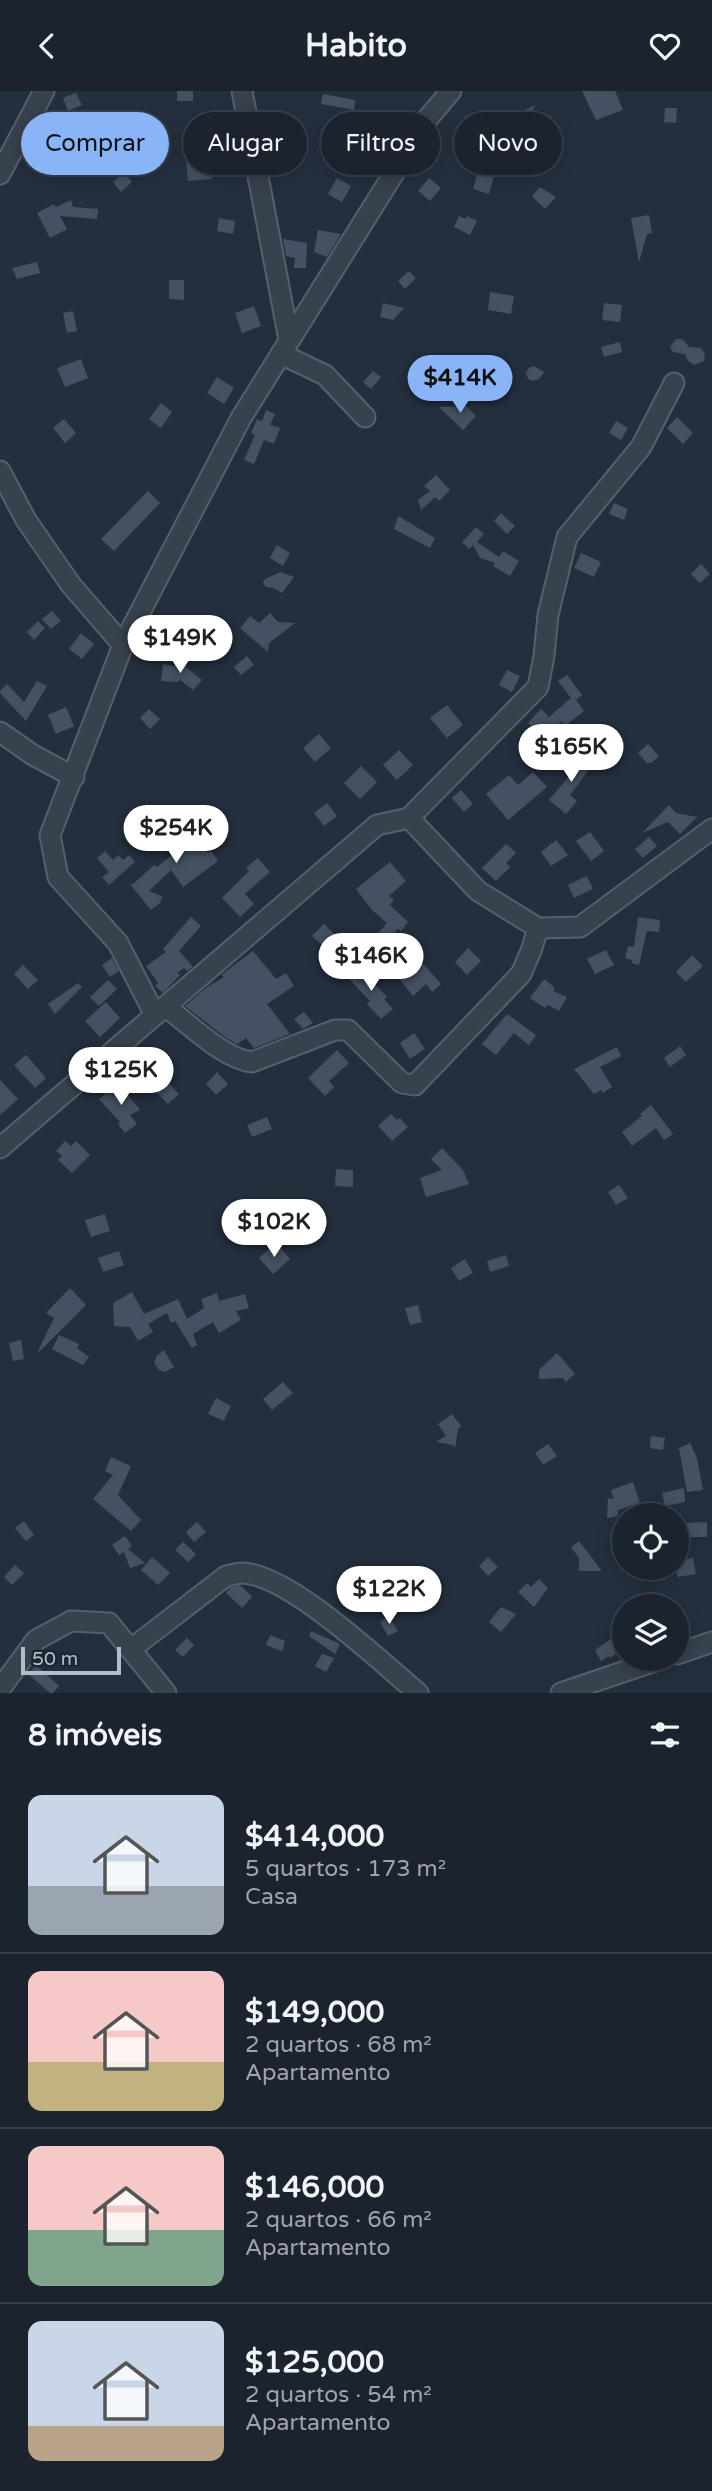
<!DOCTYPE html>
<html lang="pt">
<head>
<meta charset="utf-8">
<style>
  :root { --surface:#1b232e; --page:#282f3a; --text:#f1f3f6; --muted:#a0a4aa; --line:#39404a; --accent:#8ab4f8 }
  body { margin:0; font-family:"Varela Round",sans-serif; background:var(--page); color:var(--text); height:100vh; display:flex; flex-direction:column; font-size:26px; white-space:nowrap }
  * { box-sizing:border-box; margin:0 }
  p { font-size:23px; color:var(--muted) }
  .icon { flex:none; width:38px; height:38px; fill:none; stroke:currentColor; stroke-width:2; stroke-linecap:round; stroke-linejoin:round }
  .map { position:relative; height:1602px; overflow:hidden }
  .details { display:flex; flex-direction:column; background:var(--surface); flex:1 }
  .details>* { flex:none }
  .guide { position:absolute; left:21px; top:21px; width:670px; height:63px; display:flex; gap:14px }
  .tools { position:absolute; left:612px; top:1412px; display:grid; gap:14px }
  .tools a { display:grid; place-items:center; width:77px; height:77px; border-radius:50%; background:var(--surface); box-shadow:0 4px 18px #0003,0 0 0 2px var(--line); font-size:35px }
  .scale { position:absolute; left:21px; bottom:18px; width:100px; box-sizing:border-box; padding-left:7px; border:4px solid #b4bcc9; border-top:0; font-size:19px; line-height:24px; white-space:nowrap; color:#b4bcc9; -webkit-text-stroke:5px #1d2633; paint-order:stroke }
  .price { position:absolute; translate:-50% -60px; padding:0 16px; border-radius:24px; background:#fff; color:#222; font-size:23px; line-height:46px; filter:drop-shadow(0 2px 4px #0008) }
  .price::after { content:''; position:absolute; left:50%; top:42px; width:21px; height:16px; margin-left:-10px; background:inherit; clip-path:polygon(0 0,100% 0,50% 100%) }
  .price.on { background:var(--accent); color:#111 }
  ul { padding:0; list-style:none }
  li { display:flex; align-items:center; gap:21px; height:175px; padding:0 28px }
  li+li { border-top:2px solid var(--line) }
  li span { display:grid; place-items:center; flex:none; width:196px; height:140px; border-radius:14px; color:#555 }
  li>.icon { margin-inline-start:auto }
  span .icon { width:84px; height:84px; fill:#fffc; stroke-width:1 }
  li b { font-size:30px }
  h2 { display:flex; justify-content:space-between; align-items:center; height:84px; padding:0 28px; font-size:30px }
  .tag { padding:0 24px; border-radius:32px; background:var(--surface); box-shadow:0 4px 18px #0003,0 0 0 2px var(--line); font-size:24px; line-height:63px }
  .tag.on { background:var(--accent); color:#111 }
  header { display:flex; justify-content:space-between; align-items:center; height:91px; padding:0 28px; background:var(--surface); font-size:32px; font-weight:700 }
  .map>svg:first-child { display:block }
  .building { fill:#455162 }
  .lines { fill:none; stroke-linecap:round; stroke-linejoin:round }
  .minor-casing { stroke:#565f6c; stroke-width:23 }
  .minor { stroke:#38414e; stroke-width:19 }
</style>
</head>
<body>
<header><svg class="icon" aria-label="back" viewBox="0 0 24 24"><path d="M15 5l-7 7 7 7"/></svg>Habito<svg class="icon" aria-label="heart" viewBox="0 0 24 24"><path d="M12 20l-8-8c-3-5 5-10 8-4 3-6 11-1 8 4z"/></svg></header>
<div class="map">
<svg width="712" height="1602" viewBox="0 0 712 1602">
  <rect width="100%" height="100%" fill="#242f3e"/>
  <!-- building -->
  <g class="building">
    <rect x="177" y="0" width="16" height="10"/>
    <path d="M582 0H615L623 19 596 29Z"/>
    <path d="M76 2 82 14 68 20 63 7Z"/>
    <path d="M323 3 355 9 354 19 321 13Z"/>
    <path d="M535 14 521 48 510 43 518 22Z"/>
    <path d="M665 17H677L676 32 664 31Z"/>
    <path d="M392 21 401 29 398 32 396 53 385 52 386 42 379 35Z"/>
    <path d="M70 30 76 46 52 56 40 58 37 42 62 38 60 34Z"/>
    <path d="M240 61V73L216 74V62Z"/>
    <path d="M210 67 212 88 188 90 186 69Z"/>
    <path d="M478 80 494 85 489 103 473 98Z"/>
    <path d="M124 82 132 91 121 101 113 91Z"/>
    <path d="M337 87 351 95 342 111 328 103Z"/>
    <path d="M429 87 441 97 430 110 418 100Z"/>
    <path d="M540 96 556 106 545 118 532 105Z"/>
    <path d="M71 109 73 116 98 118 97 128 60 125 67 138 50 147 37 122 54 113 56 116Z"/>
    <path d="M649 124 652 142 647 143 639 171 631 127Z"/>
    <path d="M459 125 466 128 467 125 477 130 470 144 454 136Z"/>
    <path d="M219 127 235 130 233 143 217 140Z"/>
    <path d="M318 139 341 143 327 166 314 161Z"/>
    <path d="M283 148 307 152 306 177H294L295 167 286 165Z"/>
    <path d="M37 171 40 182 17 188 12 177Z"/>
    <path d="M409 180 416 187 405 198 398 190Z"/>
    <path d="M169 189H184V209L169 208Z"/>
    <path d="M490 201 514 205 511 223 488 219Z"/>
    <path d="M383 212 404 217 393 229 380 226Z"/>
    <path d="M604 212 622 214 620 231 602 229Z"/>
    <path d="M254 215 261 235 242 242 235 222Z"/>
    <path d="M73 220 77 240 67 242 63 222Z"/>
    <path d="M676 248H682L689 256 701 257 705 263 704 270 694 274 688 270 685 263 673 261 670 256Z"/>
    <path d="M620 251 622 261 604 266 601 256Z"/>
    <path d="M81 268 88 287 65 296 57 277Z"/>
    <path d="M534 275 544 281 539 288 533 290 528 288 526 282 529 277Z"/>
    <path d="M373 280 381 286 371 298 363 291Z"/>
    <path d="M217 286 234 297 224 313 207 302Z"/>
    <path d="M161 312 172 321 161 337 149 328Z"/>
    <path d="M466 315 476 325 463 339 439 316Z"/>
    <path d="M266 319 275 323 270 334 280 337 274 353 264 349 254 373 244 369 255 344 251 342 257 328 262 330Z"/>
    <path d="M677 326 693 342 683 353 667 337Z"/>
    <path d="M64 328 76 342 65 352 53 337Z"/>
    <path d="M616 330 628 337 621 349 609 342Z"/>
    <path d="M436 384 450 399 439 410 435 406 421 419 418 409 430 400 424 395Z"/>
    <path d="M148 400 160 412 114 460 101 448Z"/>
    <path d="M614 412 628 418 624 429 609 423Z"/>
    <path d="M501 422 515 435 507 443 494 430Z"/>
    <path d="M398 425 435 447 430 457 394 438Z"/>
    <path d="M476 436 484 443 477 451 499 466 503 460 519 470 510 485 493 475 495 472 480 467 473 454 469 458 462 451Z"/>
    <path d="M277 454 290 462 283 475 270 467Z"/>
    <path d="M581 462 601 471 594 486 574 477Z"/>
    <path d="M701 473 710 483 700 492 691 483Z"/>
    <path d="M281 481 294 486 282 502 274 497 266 496 263 492 265 488Z"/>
    <path d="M52 520 61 530 51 538 42 528Z"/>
    <path d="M270 522 278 531 295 532 269 552 268 561 240 537 250 525 259 532Z"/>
    <path d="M38 530 45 537 34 549 27 541Z"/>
    <path d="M81 542 94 553 82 568 69 558Z"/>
    <path d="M247 565 254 574 241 584 234 576Z"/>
    <path d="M178 570 202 589 193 599 180 589 177 591 161 590 163 573 174 575Z"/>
    <path d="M507 579 520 585 512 601 499 594Z"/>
    <path d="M567 584 582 604 576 609 584 620 565 635 561 630 545 648 528 632 541 618 549 626 571 607 558 590Z"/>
    <path d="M37 590 47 595 26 630 0 602V600L7 593 24 611Z"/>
    <path d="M447 614 463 634 447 647 430 627Z"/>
    <path d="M66 616 74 635 56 643 48 624Z"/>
    <path d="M149 618 160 628 150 638 140 627Z"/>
    <path d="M319 643 331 657 315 671 303 657Z"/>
    <path d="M648 653 659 665 651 672H647L638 662Z"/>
    <path d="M399 659 413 674 397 689 383 674Z"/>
    <path d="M579 662 594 672 570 704 577 710 566 723 549 709 571 683 566 680Z"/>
    <path d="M361 675 377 691 360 708 344 692Z"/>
    <path d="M533 681 547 696 508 729 486 703 509 684 518 694Z"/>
    <path d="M461 699 473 713 464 721 452 707Z"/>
    <path d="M327 712 337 725 324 735 314 722Z"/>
    <path d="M669 714 676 722 697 726 680 743 668 731 642 742Z"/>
    <path d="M178 728 208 762 211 760 218 770 183 796 171 779 149 800 162 805 160 812 151 819 129 792 132 794 154 774 157 776 174 762 168 755 171 753Z"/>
    <path d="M590 741 604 760 591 770 576 750Z"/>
    <path d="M649 746 657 755 643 767 635 758Z"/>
    <path d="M556 749 568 764 551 775 541 761Z"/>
    <path d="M506 753 516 762 506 772 510 776 496 790 482 777Z"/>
    <path d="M105 760 113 769 118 764 123 769 129 764 135 771 109 794 102 786 109 781 97 767Z"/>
    <path d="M258 767 270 781 245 803 254 813 240 826 222 807 249 780 246 777Z"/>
    <path d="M390 771 406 790 389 805 394 809 390 814 408 831 401 840 398 838 387 850 378 842 387 832 372 819 356 798Z"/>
    <path d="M587 785 593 798 574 807 568 794Z"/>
    <path d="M191 826 201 835 179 860 193 876 187 880 184 877 177 882 180 884 163 902 155 895 158 892 146 875 166 861 163 858Z"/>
    <path d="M638 826 660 829 659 841 647 840 639 874 632 872V869L625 867 628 855 634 856Z"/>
    <path d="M324 833 337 846 325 857 312 845Z"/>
    <path d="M468 857 481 870 467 884 455 871Z"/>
    <path d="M333 859 342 864 348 876H337L332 873Z"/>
    <path d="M606 859 614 874 595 883 587 868Z"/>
    <path d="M253 860 276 888 286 882 294 895 267 913 290 943 254 957 246 947 237 953 225 946 185 915 206 897 224 886 221 884Z"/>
    <path d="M692 864 703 875 686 891 676 881Z"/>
    <path d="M112 867 119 880 110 886 102 874Z"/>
    <path d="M419 868 441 893 432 901 426 893 413 905 393 880 401 872 408 878Z"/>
    <path d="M23 874 38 889 28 898 14 883Z"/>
    <path d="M359 876 387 906 384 908 393 918 381 928 367 913 370 910 348 887Z"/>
    <path d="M544 888 555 897 553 900 567 906 559 920 548 914 545 917 530 907Z"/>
    <path d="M108 889 117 898 99 915 90 906Z"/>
    <path d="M78 892 82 896 55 923 48 913Z"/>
    <path d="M106 911 120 927 100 946 85 930Z"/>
    <path d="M304 921 313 932 303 938 294 928Z"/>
    <path d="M507 923 536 944 529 954 514 942 496 964 482 953Z"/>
    <path d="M414 942 425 958 410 968 400 952Z"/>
    <path d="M680 955 686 964 670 976 664 967Z"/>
    <path d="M617 956 621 965 600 976 612 996 603 1002 601 999 594 1003 574 978Z"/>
    <path d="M337 959 349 972 329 990 334 996 325 1005 308 987Z"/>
    <path d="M26 964 46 987 35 997 14 974Z"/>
    <path d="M146 967 179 1003 168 1013 134 979Z"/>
    <path d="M217 981 228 993 216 1004 206 993Z"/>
    <path d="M0 989 18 1008 0 1024Z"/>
    <path d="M115 994H119L140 1019 130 1024 137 1033 125 1042 118 1033 120 1031 99 1008Z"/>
    <path d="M651 1014 673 1043 664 1049 656 1037 632 1055 622 1041 642 1025 640 1023Z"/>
    <path d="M391 1023 397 1029 400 1027 408 1036 392 1050 378 1035Z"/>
    <path d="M267 1026 272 1038 252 1046 247 1034Z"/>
    <path d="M65 1050 71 1055 76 1050 90 1064 72 1082 58 1069 62 1065 56 1060Z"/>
    <path d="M442 1057 463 1079 469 1093 426 1106 420 1087 442 1079 431 1068Z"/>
    <path d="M336 1078 353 1079V1096L335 1095Z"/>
    <path d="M619 1094 628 1107 616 1114 608 1101Z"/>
    <path d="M105 1123 110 1140 91 1146 85 1129Z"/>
    <path d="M276 1152 290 1168 273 1183 259 1167Z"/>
    <path d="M119 1160 124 1174 103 1181 98 1167Z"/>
    <path d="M506 1164 509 1175 490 1181 487 1170Z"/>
    <path d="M465 1168 473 1182 459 1190 451 1177Z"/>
    <path d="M70 1197 86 1214 39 1261 38 1260 54 1227 46 1222Z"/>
    <path d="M132 1201 144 1223 178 1208 187 1228 204 1217 201 1208 217 1202 219 1210 245 1203 249 1217 236 1220 241 1229 219 1242 213 1231 193 1243 197 1254 192 1257 175 1230 171 1232 167 1222 148 1233 153 1241 138 1250 130 1236 114 1235 113 1212Z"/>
    <path d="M418 1214 422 1231 410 1234 405 1217Z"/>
    <path d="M59 1244 79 1253 77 1257 89 1266 83 1274 52 1258Z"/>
    <path d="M21 1249 24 1268 13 1270 9 1252Z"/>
    <path d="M164 1259 174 1276 165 1281 158 1278 154 1271 157 1264Z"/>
    <path d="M557 1262 575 1283 566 1291 563 1287 539 1288V1279Z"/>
    <path d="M283 1291 293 1302 272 1319 263 1308Z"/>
    <path d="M216 1307 231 1315 224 1330 208 1323Z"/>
    <path d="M452 1323 461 1335 458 1338 455 1357 453 1354 436 1351 446 1345 438 1333Z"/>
    <path d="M651 1345 665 1347 663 1359 650 1357Z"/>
    <path d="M690 1352 697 1367 703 1399 687 1401 679 1357Z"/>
    <path d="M548 1353 557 1365 543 1374 535 1362Z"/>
    <path d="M111 1366 131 1375 118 1404 141 1429 131 1440 93 1408 113 1384 105 1380Z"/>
    <path d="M633 1391 640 1412 618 1419V1425L607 1427 608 1407 614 1408 611 1399Z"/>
    <path d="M684 1397 685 1411 665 1415 662 1402Z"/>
    <path d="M24 1430 34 1444 26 1450 15 1437Z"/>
    <path d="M197 1431 206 1441 194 1451 186 1441Z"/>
    <path d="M707 1431V1446H687L686 1432Z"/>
    <path d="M125 1445 132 1455 128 1458 145 1472 130 1477 124 1461 119 1464 112 1454Z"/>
    <path d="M579 1450 602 1480H579V1467L571 1456Z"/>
    <path d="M183 1451 196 1463 188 1471 175 1459Z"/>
    <path d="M152 1466 170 1482 158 1494 141 1479Z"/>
    <path d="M488 1466 498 1476 488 1485 479 1475Z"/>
    <path d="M693 1467 696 1483 677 1486V1470Z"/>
    <path d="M15 1474 24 1482 12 1494 4 1486Z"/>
    <path d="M539 1488 548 1497 534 1516 518 1501 527 1492 531 1496Z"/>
    <path d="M240 1494 252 1506 242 1517 226 1502 231 1496Z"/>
    <path d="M501 1516 516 1523 501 1541 489 1531Z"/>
    <path d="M389 1525 398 1540 388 1545 380 1531Z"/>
    <path d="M311 1540 340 1553 335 1563 309 1545Z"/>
    <path d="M270 1544 285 1550 282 1560 266 1554Z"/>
    <path d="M615 1545 624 1556 610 1567 609 1565 601 1570 595 1559Z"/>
    <path d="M187 1547 194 1554 183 1566 175 1559Z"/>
    <path d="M322 1563 334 1567 326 1581 315 1575Z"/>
    <path d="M36 1574 59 1595 53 1602H50L28 1583Z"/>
  </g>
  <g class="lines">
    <!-- minor casing -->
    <g class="minor-casing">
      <g id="minor">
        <path d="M242 0 289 249"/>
        <path d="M0 83 44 0"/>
        <path d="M281 263 325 284 365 326"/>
        <path d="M0 380 26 429 71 494 123 554"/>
        <path d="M0 641 33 664 74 686"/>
        <path d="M409 727 538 596 544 565 548 524 567 446 641 356 674 292"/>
        <path d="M166 916C189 933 224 968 252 971L335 939H348L402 992 415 994 521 883 531 860 538 837"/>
        <path d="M155 924 118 852 58 786 50 744 123 554 241 327 429 26 451 0"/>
        <path d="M0 1057 377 734 409 727 478 800 538 837 580 836 712 738"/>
        <path d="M131 1558 226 1485C231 1484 237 1482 242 1482 289 1483 381 1571 418 1602"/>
        <path d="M677 1563 712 1551"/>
        <path d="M0 1598 36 1549 71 1530 109 1532 166 1602"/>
        <path d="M561 1602 661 1568"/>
      </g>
    </g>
    <!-- minor -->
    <use href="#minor" class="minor"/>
  </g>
</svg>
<div class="tools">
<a><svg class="icon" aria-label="locate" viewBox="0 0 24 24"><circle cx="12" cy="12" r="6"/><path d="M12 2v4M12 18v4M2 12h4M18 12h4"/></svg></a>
<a><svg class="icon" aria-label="layers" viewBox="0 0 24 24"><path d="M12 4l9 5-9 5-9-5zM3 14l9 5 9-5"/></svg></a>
</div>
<div class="scale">50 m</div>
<b class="price on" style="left:460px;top:324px">$414K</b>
<b class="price" style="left:180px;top:584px">$149K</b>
<b class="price" style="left:571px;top:693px">$165K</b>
<b class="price" style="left:176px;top:774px">$254K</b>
<b class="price" style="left:371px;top:902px">$146K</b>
<b class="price" style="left:121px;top:1016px">$125K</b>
<b class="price" style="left:274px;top:1168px">$102K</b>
<b class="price" style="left:389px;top:1535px">$122K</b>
<div class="guide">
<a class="tag on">Comprar</a>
<a class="tag">Alugar</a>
<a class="tag">Filtros</a>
<a class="tag">Novo</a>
</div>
</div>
<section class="details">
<h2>8 imóveis<svg class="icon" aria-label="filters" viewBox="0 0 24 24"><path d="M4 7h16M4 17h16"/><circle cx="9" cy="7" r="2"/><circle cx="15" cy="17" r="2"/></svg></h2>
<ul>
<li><span style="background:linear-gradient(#c9d6e8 65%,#9aa5b1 0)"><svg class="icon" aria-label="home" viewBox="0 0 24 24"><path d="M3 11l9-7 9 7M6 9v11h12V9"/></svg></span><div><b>$414,000</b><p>5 quartos · 173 m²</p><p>Casa</p></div></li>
<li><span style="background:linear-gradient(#f6c9c9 65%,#c2b280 0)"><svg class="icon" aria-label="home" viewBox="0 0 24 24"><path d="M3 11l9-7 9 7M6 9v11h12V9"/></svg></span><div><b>$149,000</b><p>2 quartos · 68 m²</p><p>Apartamento</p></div></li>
<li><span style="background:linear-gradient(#f6c9c9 60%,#7fa58c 0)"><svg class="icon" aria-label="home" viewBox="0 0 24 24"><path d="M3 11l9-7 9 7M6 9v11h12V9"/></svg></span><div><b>$146,000</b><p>2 quartos · 66 m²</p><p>Apartamento</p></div></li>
<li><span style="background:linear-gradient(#c9d6e8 75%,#b9a48a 0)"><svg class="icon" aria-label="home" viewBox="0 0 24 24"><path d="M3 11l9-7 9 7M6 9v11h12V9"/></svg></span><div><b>$125,000</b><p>2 quartos · 54 m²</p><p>Apartamento</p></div></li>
</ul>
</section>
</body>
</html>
